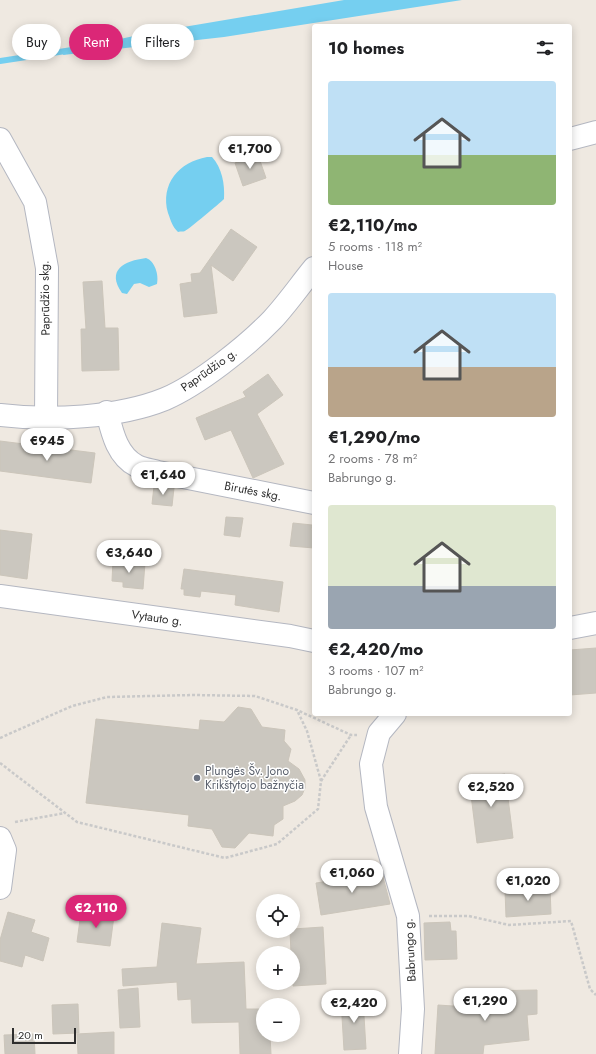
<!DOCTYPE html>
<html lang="en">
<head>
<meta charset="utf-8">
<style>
  :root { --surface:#fff; --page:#f6f6f6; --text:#202124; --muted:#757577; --accent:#db2777 }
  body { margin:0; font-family:Jost,sans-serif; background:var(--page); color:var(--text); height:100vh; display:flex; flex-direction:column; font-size:15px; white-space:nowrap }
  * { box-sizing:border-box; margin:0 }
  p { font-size:13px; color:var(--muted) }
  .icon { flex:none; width:22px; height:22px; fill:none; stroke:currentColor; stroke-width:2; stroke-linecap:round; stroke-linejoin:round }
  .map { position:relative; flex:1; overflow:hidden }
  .drawer { position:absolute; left:312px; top:24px; width:260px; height:692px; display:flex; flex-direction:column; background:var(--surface); border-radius:4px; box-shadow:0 2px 10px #0003 }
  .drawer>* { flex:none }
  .top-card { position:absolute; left:12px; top:24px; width:240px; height:36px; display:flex; gap:8px }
  .controls { position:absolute; left:256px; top:894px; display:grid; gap:8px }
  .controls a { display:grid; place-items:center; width:44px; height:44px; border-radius:50%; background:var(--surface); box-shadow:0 2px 10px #0003; font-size:20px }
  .scale { position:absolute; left:12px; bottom:10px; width:64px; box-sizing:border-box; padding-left:4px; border:2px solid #2e2e2e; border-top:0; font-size:11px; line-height:14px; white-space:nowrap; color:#2e2e2e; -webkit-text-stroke:3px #fff; paint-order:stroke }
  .price { position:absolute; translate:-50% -34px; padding:0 9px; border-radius:14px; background:#fff; color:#222; font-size:13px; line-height:26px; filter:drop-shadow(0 1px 2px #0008) }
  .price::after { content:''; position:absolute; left:50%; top:24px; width:12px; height:9px; margin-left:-6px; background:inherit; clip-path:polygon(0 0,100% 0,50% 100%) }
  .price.active { background:var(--accent); color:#fff }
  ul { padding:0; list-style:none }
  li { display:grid; align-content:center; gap:8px; height:212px; padding:0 16px }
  li span { display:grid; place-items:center; height:124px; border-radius:4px; color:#555 }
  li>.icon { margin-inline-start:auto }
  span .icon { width:72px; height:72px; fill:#fffc; stroke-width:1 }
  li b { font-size:17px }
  h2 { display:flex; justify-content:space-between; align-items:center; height:48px; padding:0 16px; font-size:17px }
  .tag { padding:0 14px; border-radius:18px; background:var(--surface); box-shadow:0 2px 10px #0003; font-size:14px; line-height:36px }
  .tag.active { background:var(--accent); color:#fff }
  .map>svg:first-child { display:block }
  .water { fill:#75cff0 }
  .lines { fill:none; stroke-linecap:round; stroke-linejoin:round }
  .stream { stroke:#75cff0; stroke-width:6 }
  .building { fill:#cbc7bf; stroke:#cbc5ba }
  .street-casing { stroke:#b4b7c1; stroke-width:24 }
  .secondary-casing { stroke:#b4b7c1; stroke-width:24 }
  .path { stroke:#c9c9c9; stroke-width:2.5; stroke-dasharray:3 2; stroke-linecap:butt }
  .street { stroke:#fff; stroke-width:22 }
  .secondary { stroke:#fff; stroke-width:22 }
  .worship-dot { fill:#6b7280; stroke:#fff; stroke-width:1.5 }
  .labels { text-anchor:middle; stroke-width:3; stroke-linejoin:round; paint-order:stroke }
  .street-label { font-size:12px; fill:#2e2e2e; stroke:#fff }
  .worship-label { font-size:12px; fill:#5b616d; stroke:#fff; text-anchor:start }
</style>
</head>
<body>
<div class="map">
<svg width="596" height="1054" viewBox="0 0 596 1054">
  <rect width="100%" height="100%" fill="#efe9e1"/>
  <!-- water -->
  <g class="water">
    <path d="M344 0H462L224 37 63 55 64 51 148 33Z"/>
    <path d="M207 157H212C222 168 225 184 224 199 220 203 189 229 185 231 183 232 181 231 178 232 172 226 171 221 168 213 160 184 179 162 207 157Z"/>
    <path d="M146 258C155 261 159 275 157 284L149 287 140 283 134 284 127 294 122 293C106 270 124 261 146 258Z"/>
  </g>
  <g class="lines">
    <!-- stream -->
    <path class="stream" d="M0 61 72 50"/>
  </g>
  <!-- building -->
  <g class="building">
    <path d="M258 155 266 178 243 186 235 163Z"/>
    <path d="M231 229 257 247 233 281 211 265 217 313 184 317 180 284 192 282 191 274 200 273Z"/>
    <path d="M102 281 105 328H118L119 370 82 371 81 329H86L83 282Z"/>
    <path d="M268 374 283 395 257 414 284 464 253 478 231 430 205 440 196 418 246 397 243 392Z"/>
    <path d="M0 441 95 453 91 483 0 471Z"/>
    <path d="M154 486 174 488 172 506 152 504Z"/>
    <path d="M226 517 243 518 240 537 224 535Z"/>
    <path d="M293 523 312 525 311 530H314V548L290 546Z"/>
    <path d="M0 530 32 534 27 579 0 575Z"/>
    <path d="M113 560 145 563 143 589 123 587V582L112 581Z"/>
    <path d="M184 569 283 582 279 612 235 605 236 595 201 591 200 597 184 595V589H181Z"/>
    <path d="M596 648V693L570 695V650Z"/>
    <path d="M238 707 251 709 262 727 285 730 284 741 291 749 288 761 299 769 305 780V788L302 795 295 801 283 806V819L274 825 273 836 249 833 235 848 222 847 212 829 188 826 189 815 86 803 96 719 199 730 200 720 224 722Z"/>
    <path d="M505 774 513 838 477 843 469 779Z"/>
    <path d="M382 873 390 904 321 915 316 883Z"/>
    <path d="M550 887 551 914 506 917 505 890Z"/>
    <path d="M8 912 35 920 31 932 49 938 43 961 25 955 22 967 0 961V940Z"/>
    <path d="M81 912 114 916 110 946 77 942Z"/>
    <path d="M450 922 451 931H456L457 959 425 960 424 923Z"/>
    <path d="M162 923 201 928 196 964 244 962 246 1009H262L263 1035H270L271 1054H240L239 1022 192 1023 191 999 178 1000 177 982 123 986 122 969 157 967Z"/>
    <path d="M323 927 326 984 293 986V953H291L290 931H293V929Z"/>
    <path d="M138 988 140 1027 120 1028 118 990Z"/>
    <path d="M537 990V1014L527 1015 529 1040 484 1045 483 1054H435L438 1005 482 1008 481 991Z"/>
    <path d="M363 999 366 1049 344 1050 341 1000Z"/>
    <path d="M78 1004 79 1033 53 1034 52 1005Z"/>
    <path d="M114 1032V1054H78L77 1034Z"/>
    <path d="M34 1034 35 1054H5L4 1035Z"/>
  </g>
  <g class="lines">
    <!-- street casing -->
    <g class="street-casing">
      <g id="street">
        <path d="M0 139 35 202 47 268 46 419"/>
        <path d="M570 139 596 132"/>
        <path d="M107 412C112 432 117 456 137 466 143 469 151 470 158 472L314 503"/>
        <path d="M0 415C49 421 118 418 165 399 198 385 247 346 272 320 287 304 300 285 314 268"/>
        <path d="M395 714 379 733 371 764 376 807 408 916 413 1009 410 1054"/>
        <path d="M0 838 5 850 0 888"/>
      </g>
    </g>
    <!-- secondary casing -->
    <g class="secondary-casing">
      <g id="secondary">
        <path d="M0 596 290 636 314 641"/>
        <path d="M570 628 596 623"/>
      </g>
    </g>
    <!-- path -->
    <g class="path">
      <path d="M0 738 72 706 107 697 193 695 255 696 297 710 351 735H357"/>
      <path d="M0 763 77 822 225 858 277 844 318 809 321 781 307 731 297 710"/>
      <path d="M321 781 351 735"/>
      <path d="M15 822 65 813"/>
      <path d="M429 916H469L509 925 571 921 590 989 596 995"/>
    </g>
    <!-- street -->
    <use href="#street" class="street"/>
    <!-- secondary -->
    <use href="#secondary" class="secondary"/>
  </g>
  <!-- markers -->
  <circle class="worship-dot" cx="197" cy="778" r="4"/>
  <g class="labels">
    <!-- street labels -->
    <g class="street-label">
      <text transform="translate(45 298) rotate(-91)" y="4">Paprūdžio skg.</text>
      <text transform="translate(209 370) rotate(-35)" y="4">Paprūdžio g.</text>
      <text transform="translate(253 491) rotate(11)" y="4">Birutės skg.</text>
      <text transform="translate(157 618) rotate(8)" y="4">Vytauto g.</text>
      <text transform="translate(410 950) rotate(-93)" y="4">Babrungo g.</text>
    </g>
    <!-- worship labels -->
    <g class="worship-label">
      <text x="205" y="775">Plungės Šv. Jono<tspan x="205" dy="14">Krikštytojo bažnyčia</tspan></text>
    </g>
  </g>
</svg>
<div class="controls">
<a><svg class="icon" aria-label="locate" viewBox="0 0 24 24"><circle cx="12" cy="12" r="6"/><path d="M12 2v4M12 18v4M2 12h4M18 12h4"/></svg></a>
<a>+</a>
<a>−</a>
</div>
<div class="scale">20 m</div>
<b class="price" style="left:250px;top:170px">€1,700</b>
<b class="price" style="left:47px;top:462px">€945</b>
<b class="price" style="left:163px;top:496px">€1,640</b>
<b class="price" style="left:129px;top:574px">€3,640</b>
<b class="price" style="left:491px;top:808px">€2,520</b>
<b class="price" style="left:352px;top:894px">€1,060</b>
<b class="price" style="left:528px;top:902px">€1,020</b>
<b class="price active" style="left:96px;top:929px">€2,110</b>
<b class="price" style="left:485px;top:1022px">€1,290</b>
<b class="price" style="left:354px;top:1024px">€2,420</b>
<div class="top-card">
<a class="tag">Buy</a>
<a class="tag active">Rent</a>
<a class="tag">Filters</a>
</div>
<section class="drawer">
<h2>10 homes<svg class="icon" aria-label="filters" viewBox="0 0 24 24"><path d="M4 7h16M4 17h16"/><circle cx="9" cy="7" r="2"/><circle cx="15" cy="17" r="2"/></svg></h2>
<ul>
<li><span style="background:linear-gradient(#bfe0f5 60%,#8fb573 0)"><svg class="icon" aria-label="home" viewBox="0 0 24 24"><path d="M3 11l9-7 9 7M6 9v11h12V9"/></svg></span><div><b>€2,110/mo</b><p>5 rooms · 118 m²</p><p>House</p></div></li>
<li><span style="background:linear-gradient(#bfe0f5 60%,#b9a48a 0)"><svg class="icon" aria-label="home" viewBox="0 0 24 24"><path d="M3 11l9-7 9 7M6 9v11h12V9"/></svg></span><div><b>€1,290/mo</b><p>2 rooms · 78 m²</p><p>Babrungo g.</p></div></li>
<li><span style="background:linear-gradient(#dfe7d0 65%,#9aa5b1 0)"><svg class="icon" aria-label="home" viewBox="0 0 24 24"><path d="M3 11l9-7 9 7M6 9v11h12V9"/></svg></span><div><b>€2,420/mo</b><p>3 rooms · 107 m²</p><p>Babrungo g.</p></div></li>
</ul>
</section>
</div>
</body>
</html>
